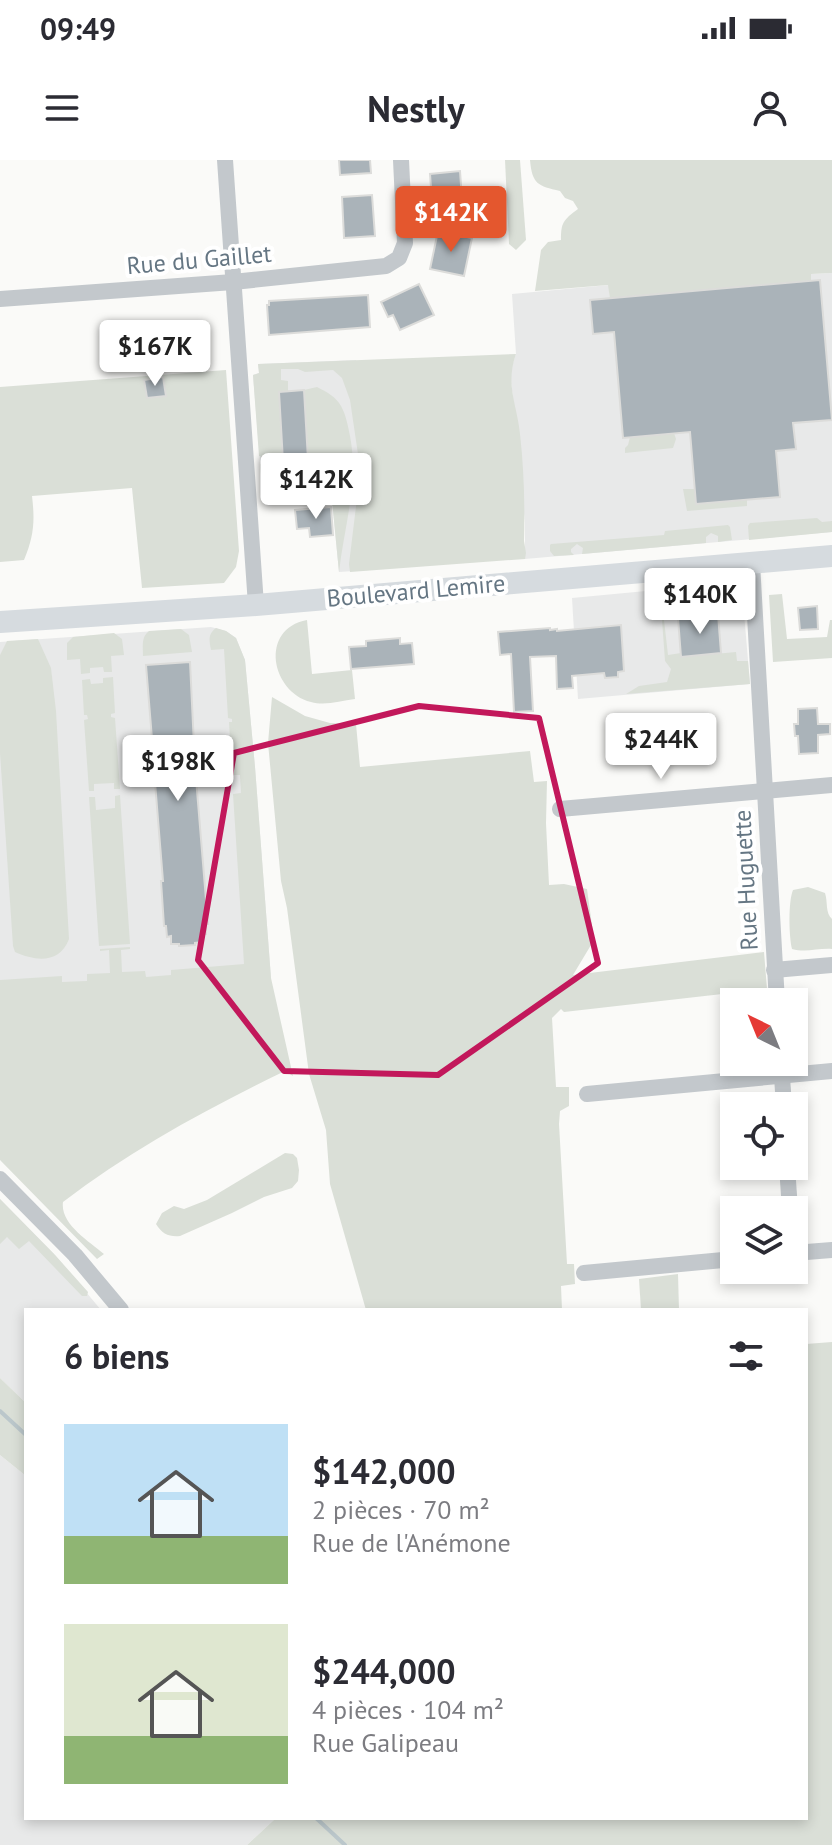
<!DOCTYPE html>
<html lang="fr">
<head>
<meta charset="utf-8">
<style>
  :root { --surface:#fff; --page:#f7f7f7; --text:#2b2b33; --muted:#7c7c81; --accent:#e4572e }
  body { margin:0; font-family:"PT Sans",sans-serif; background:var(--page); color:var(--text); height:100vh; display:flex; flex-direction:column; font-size:30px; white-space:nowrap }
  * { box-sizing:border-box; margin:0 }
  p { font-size:26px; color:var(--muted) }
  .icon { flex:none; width:44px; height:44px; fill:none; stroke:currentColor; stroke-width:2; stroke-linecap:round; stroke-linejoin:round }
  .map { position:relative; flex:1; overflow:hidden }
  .drawer { position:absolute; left:24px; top:1148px; width:784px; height:512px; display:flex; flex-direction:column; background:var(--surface); border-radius:0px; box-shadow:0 4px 12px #0003 }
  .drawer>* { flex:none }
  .needle { width:52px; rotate:317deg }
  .tools { position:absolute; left:720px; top:828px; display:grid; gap:16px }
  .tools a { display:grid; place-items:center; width:88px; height:88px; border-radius:0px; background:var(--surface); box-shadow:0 4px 12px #0003; font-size:40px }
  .price { position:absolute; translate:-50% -68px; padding:0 18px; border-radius:8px; background:#fff; color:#222; font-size:26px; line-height:52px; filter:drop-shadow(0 2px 4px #0008) }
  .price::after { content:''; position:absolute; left:50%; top:48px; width:24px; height:18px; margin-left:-12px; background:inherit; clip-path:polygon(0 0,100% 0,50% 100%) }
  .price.on { background:var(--accent); color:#fff }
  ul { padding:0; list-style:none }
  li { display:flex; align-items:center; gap:24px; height:200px; padding:0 40px }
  li span { display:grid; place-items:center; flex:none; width:224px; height:160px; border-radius:0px; color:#555 }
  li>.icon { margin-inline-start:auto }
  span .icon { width:96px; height:96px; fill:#fffc; stroke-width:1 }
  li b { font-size:34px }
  h2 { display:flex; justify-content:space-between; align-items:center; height:96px; padding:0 40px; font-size:34px }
  .status { display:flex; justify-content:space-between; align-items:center; height:56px; padding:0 40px; background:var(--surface); direction:ltr }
  .status svg { height:22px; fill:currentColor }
  header { display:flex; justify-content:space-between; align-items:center; height:104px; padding:0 40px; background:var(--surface); font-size:36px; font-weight:700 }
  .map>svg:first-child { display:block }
  .built { fill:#e8e9e9 }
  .green { fill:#dadfd7 }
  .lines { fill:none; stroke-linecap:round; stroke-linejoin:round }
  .stream { stroke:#bbc7cb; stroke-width:4 }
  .building { fill:#aab3b9; stroke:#dcdcda; stroke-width:2 }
  .minor { stroke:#c3c8cc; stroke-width:16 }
  .secondary { stroke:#d6dbdf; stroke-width:22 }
  .marked { fill:none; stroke:#c2185b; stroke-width:6; stroke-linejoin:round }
  .labels { text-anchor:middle; stroke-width:8; stroke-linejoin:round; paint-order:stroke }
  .street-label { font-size:24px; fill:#657683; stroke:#fff }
</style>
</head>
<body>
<div class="status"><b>09:49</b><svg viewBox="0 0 49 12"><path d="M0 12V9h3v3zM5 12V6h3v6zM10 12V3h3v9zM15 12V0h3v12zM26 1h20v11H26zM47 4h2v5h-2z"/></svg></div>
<header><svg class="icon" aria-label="menu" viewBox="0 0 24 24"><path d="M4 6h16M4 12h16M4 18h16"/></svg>Nestly<svg class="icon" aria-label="person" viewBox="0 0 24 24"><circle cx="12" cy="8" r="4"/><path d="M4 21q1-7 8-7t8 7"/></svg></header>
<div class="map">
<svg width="832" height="1685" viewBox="0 0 832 1685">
  <rect width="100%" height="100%" fill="#fafaf8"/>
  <!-- built -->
  <g class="built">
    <path d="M832 113V372L525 399V363L511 220V209L516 194 512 134 609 125 610 138 811 120V114Z"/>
    <path d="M356 200 369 410 339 412 330 320 262 326 253 215 259 213 258 204Z"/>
    <path d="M720 424 734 430 739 435 743 441 750 524 578 539 572 438Z"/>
    <path d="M211 467 226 471 236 478 245 500 255 607 271 818 0 836V482Z"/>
    <path d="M0 1039 55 1095 101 1150H26V1243L0 1218Z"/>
    <path d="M0 1295 26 1316V1658H276L247 1685H0Z"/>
  </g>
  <!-- green -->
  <g class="green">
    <path d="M505 0H520L526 80 516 90 509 84Z"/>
    <path d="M530 0H832V113L811 114V121L610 139 608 125 535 131 541 90 548 82 561 80C561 63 563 60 578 49L573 41 565 38 560 31C538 26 532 24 530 0Z"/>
    <path d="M516 194C505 225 517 244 520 274 524 309 525 346 524 381L526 393 525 399 350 412 349 404 358 330 359 301 350 240 342 218 333 210 305 212 298 209H281V220L288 221V231L279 232 284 319 309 317 304 230 317 227C327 232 336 237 341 246 346 255 348 266 350 276 359 323 344 367 339 412L330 320 262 326 260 304 264 303 263 297 259 296 253 215 259 213 258 204Z"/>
    <path d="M226 210 239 391 236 407 224 423 142 428 132 328 32 336C35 361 34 376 24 400L0 402V227Z"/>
    <path d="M674 273 676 279 673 288 625 293V288L628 285 630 277Z"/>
    <path d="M683 329H695L696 344 747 340V346L687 351Z"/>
    <path d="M817 358 822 362 832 361V372L749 380 748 366 750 363Z"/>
    <path d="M728 365 730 367 732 380 718 382V376L711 373 706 377V383L582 394 583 388 577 384 571 389V392L574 395 554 396 550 391V385L551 384 664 375 665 371Z"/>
    <path d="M720 424C736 430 743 437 745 454H734C731 446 729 437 720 435L714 439 690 441 685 436 684 428Z"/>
    <path d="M782 434 787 479 827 477 830 460H832V498L773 502 769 435Z"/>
    <path d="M307 460 312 514 352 510 355 539C340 541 325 546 311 542 271 532 259 469 307 460Z"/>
    <path d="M662 460H664L668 495 681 493 682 497 736 492 737 501H748L750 524 626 534 639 526 667 522 671 509 665 501Z"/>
    <path d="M216 468 226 471 236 478 245 500 255 607 271 818 293 916 285 911C207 949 131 990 63 1042 60 1064 89 1081 104 1094L97 1099 0 1000V820L62 816V822L87 821V814L110 813 109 790 100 791V789L130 787V789L121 790 122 812 145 811 146 817 171 815V810L244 804 233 634 241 633 240 615H232L229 562H232V559L228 558 224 489 211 490C209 480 208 474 216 468Z"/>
    <path d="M181 469 189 475 192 492 143 496C143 486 141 477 149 471Z"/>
    <path d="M114 473 122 479 124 495 111 496 112 512H104L103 507 90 508V513L81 514 80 499 67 500V483L73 477Z"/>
    <path d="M38 479 51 508 56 551 69 779C60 803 37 802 15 792L13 786 0 593V495L7 481Z"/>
    <path d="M113 517 115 553 111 554V557L115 558 120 629H114V623L94 624V631H89L84 560 88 559 87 555H84L82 520 90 519 91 524 103 523V518Z"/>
    <path d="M272 537 305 556 330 563 356 564 360 607 530 591 534 622 547 621 546 663 549 725 564 724 587 729 594 780 573 815 764 792 767 829 564 852 561 849 552 858 556 927H569V946L560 951 559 964 567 1104H574L575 1124 561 1126 562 1150H366L330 1024 326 970 309 914 287 748 281 721 268 583Z"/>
    <path d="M120 635 130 784 99 786 89 637H95L96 650 115 648V636Z"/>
    <path d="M808 727 825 733C828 742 825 753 832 759V789C818 788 806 793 792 789 789 776 788 742 793 730Z"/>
    <path d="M285 993 293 994 297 998 299 1010 298 1021 292 1028 264 1037 232 1053 180 1076C169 1077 162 1074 156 1064L162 1053 174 1046 184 1049 207 1040Z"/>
    <path d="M0 1039 55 1095 88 1132 87 1136H82L29 1081 19 1089 7 1077 0 1084Z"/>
    <path d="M678 1114 679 1150H641L639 1119Z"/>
    <path d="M832 1182V1685H247L276 1658H806V1184Z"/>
    <path d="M0 1218 26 1243V1316L0 1295Z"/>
  </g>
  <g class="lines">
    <!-- stream -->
    <g class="stream">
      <path d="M0 1251 26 1275"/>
      <path d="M316 1658 345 1685"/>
    </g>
  </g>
  <!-- building -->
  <g class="building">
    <path d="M339 0H370L371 13 340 15Z"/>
    <path d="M460 11 463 53 433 56 430 14Z"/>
    <path d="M372 35 375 76 344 78 342 37Z"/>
    <path d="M438 71 472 78 464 116 430 109Z"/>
    <path d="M820 120 832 260 793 263 796 289 776 291 780 337 696 344 690 272 623 278 614 172 593 174 590 140Z"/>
    <path d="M419 124 434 155 400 170 393 155 388 157 381 142Z"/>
    <path d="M368 135 370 167 269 175 267 145H269V141Z"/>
    <path d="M163 217 166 236 147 238 144 220Z"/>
    <path d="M304 230 309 317 284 319 279 232Z"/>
    <path d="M331 347 333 375 310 377 309 368 297 369 295 350Z"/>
    <path d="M817 446 818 469 800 470 798 448Z"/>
    <path d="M718 454 721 493 681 497 678 458Z"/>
    <path d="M621 465 624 511 618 512V517L605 518 604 513 572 516 573 528 557 529 556 496 530 497 533 551 514 552 511 494 500 495 498 472 550 468V470L557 469V471Z"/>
    <path d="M400 478V484L412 483 414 504 351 509 349 487 366 486V481Z"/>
    <path d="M190 502 195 606 208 764H206V774H202L203 782 195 783V785L179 786V784H171V776L167 777 166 766H164L161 721H163L154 610 156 609 154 579H152L146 505Z"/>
    <path d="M817 548 818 564H830V574L818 575V593L799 594 798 576H795L794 564H798V549Z"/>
  </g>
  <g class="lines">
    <!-- minor -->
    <g class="minor">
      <path d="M225 0 256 445"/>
      <path d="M0 139 233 122 386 106 399 98 405 83 401 0"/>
      <path d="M752 403 777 842"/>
      <path d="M560 649 832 625"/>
      <path d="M774 810 832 805"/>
      <path d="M781 902 784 946"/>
      <path d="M587 934 832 911"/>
      <path d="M787 1006 790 1050"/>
      <path d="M0 1019 75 1095 121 1150"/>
      <path d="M794 1093 832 1090"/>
      <path d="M584 1113 734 1099"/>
    </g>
    <!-- secondary -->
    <path class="secondary" d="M0 462 256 445 832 396"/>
  </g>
  <!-- marked area -->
  <path class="marked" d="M419 546 539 558 598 803 438 915 284 911 198 800 234 593Z"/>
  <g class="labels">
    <!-- street labels -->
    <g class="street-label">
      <text transform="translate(199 100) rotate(-5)" y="8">Rue du Gaillet</text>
      <text transform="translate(416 431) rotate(-5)" y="8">Boulevard Lemire</text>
      <text transform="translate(746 720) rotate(-93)" y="8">Rue Huguette</text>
    </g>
  </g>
</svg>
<div class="tools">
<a><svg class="needle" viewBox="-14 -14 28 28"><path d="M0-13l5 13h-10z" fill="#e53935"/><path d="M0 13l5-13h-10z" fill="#7c7c81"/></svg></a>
<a><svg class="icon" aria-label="locate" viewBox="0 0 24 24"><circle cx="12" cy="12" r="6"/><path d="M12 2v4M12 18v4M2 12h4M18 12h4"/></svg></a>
<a><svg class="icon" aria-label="layers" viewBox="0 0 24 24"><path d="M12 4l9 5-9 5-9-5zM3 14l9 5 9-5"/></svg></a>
</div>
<b class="price on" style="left:451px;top:94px">$142K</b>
<b class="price" style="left:155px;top:228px">$167K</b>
<b class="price" style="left:316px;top:361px">$142K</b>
<b class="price" style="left:700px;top:476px">$140K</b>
<b class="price" style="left:661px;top:621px">$244K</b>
<b class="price" style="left:178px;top:643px">$198K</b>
<section class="drawer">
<h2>6 biens<svg class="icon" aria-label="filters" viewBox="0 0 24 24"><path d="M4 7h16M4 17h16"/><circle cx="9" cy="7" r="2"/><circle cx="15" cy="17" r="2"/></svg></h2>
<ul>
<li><span style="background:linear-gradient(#bfe0f5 70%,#8fb573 0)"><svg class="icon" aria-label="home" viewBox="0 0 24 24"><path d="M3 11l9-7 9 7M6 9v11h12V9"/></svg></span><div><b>$142,000</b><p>2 pièces · 70 m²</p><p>Rue de l'Anémone</p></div></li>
<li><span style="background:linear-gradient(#dfe7d0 70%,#8fb573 0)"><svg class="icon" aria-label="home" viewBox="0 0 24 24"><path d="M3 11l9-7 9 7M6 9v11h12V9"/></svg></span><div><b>$244,000</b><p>4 pièces · 104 m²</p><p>Rue Galipeau</p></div></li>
</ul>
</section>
</div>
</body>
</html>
